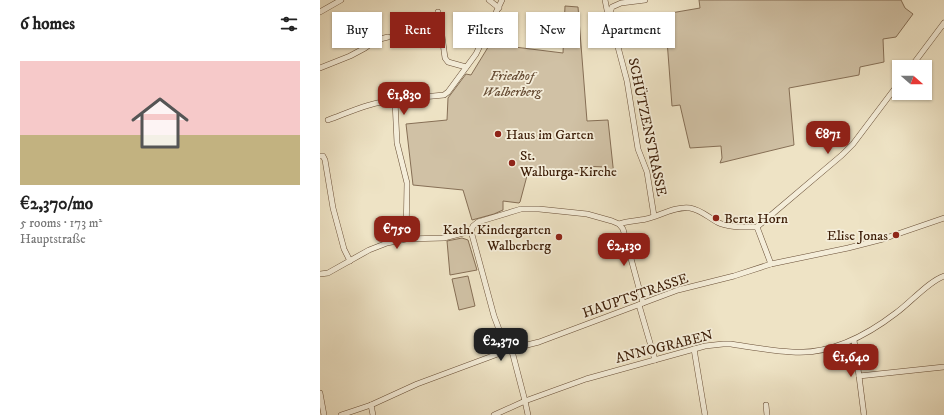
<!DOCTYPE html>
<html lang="en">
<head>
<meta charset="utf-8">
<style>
  :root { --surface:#fff; --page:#f2f2f2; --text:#222; --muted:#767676; --line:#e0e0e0; --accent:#8f2418 }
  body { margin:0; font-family:"IM FELL DW Pica",serif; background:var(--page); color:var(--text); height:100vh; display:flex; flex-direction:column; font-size:15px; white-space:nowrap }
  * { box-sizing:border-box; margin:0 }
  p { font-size:13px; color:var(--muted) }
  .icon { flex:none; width:22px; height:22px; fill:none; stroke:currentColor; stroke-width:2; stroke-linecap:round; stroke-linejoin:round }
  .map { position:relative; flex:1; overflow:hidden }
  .drawer { display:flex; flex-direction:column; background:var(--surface); width:320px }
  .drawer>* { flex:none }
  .banner { position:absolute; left:12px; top:12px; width:380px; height:36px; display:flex; gap:8px }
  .needle { width:26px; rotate:110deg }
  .tools { position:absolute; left:572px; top:60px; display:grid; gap:8px }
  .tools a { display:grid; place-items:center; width:40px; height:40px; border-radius:0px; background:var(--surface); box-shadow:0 1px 3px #0004; font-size:20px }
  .price { position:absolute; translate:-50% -34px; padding:0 9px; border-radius:8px; background:var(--accent); color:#fff; font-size:13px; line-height:26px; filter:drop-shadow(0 1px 2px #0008) }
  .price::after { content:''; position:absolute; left:50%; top:24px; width:12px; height:9px; margin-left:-6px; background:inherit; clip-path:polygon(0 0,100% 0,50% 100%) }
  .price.current { background:#222; color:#fff }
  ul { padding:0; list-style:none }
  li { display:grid; align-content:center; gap:8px; height:212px; padding:0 20px }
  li+li { border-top:1px solid var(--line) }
  li span { display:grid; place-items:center; height:124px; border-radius:0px; color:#555 }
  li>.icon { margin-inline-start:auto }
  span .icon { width:72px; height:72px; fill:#fffc; stroke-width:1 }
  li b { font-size:17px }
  h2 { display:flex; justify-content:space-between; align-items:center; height:48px; padding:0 20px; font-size:17px }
  .pill { padding:0 14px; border-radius:0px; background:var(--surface); box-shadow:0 1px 3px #0004; font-size:14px; line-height:36px }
  .pill.current { background:var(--accent); color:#fff }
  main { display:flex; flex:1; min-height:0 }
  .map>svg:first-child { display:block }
  .green { fill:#d0c1a5; stroke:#866f56 }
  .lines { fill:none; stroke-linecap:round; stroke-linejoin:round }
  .minor-casing { stroke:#684e36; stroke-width:6 }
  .minor { stroke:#f4edd9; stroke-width:5 }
  .poi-dot { fill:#8f2418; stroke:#f4edd9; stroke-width:1.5 }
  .labels { text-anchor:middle; stroke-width:3.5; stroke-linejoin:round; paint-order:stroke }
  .park-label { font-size:14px; font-style:italic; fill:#684e36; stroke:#f4edd9 }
  .street-label { font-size:14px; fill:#3c1d07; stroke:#f4edd9 }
  .poi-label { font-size:14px; fill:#3c1d07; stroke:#f4edd9; text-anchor:start }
</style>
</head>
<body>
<main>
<section class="drawer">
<h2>6 homes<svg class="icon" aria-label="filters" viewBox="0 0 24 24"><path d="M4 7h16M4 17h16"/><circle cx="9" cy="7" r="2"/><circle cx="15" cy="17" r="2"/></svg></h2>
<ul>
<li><span style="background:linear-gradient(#f6c9c9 60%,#c2b280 0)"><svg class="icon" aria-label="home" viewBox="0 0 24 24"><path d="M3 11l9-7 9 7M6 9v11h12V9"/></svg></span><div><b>€2,370/mo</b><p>5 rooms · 173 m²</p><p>Hauptstraße</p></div></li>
</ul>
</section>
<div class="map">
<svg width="624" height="415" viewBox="0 0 624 415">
  <rect width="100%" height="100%" fill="#eee3c5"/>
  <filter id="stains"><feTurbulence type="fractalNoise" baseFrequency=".005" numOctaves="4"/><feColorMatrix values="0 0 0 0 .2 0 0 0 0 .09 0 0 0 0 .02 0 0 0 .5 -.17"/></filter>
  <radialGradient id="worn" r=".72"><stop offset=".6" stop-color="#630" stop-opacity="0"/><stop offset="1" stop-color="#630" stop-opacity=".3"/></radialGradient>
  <!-- green -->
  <g class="green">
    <path d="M379 0H581L585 8 593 14 576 37 563 39 564 62 540 67 539 75 469 88 474 145 400 163 402 158 401 146 370 148 360 105 352 106 345 14 380 8Z"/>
    <path d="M245 6 258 7 267 121 288 120 294 176 284 175 285 167 261 166 258 173 250 176 208 172 200 202 199 203 183 201V210L174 214 152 220 143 190 93 185 86 124 127 120 128 98 146 74 151 75 170 44 243 53Z"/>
    <path d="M142 238 148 240 157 270 130 275 127 241Z"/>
    <path d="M148 276 155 306 139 310 132 279Z"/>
  </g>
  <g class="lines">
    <!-- minor casing -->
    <g class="minor-casing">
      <g id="minor">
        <path d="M169 0 179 8"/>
        <path d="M285 0 287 10 289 15"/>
        <path d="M325 0 301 3 292 7 289 15 290 27 298 47 307 81 318 149 327 172 334 216"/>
        <path d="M0 12 21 0"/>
        <path d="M118 12 120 21 125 58 128 62 146 67"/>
        <path d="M591 67 624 23"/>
        <path d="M0 68 30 56 45 48 56 40 68 37"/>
        <path d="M8 120C30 112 52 101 75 101"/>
        <path d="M0 156H3L5 160 13 208 24 249 30 261"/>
        <path d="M299 224C307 221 317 221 326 219 339 216 356 206 370 208 381 210 388 217 397 222 409 228 424 227 437 227"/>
        <path d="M437 227 522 155 533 144 579 83"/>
        <path d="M437 227 451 264"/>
        <path d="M151 231 153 226 158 222 201 209H219L267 214 292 221 299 224 303 229 323 303"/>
        <path d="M151 231 174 316 180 332 191 349 193 355 205 401 208 415"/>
        <path d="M86 239 87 183 77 143 75 101 81 99 124 95 128 92 156 54 182 0"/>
        <path d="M0 274 8 273 49 250 67 243 86 239 124 238 151 231"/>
        <path d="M319 305 335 360"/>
        <path d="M534 340 539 376 544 415"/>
        <path d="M374 349 385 415"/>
        <path d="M539 376 624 367"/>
        <path d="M0 393 4 415"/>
        <path d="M51 405 53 415"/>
        <path d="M446 405 447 415"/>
        <path d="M21 415 51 405 97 384 167 358 191 349 219 342 358 290 414 276 451 264 528 248 563 239 624 218"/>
        <path d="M174 415 205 401 266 379 385 346 403 344H411C431 347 452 351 472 352 511 355 546 336 576 313 590 303 609 281 624 276"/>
      </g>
    </g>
    <!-- minor -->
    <use href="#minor" class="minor"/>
  </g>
  <!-- markers -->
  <g class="poi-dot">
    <circle cx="178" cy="134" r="4"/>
    <circle cx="192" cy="163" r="4"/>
    <circle cx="396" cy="218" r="4"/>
    <circle cx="576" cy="235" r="4"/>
    <circle cx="239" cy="237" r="4"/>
  </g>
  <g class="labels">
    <!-- park labels -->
    <g class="park-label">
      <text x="192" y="80">Friedhof<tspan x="192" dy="16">Walberberg</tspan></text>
    </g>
    <!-- street labels -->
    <g class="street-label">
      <text transform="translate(328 127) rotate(78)" y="5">SCHÜTZENSTRASSE</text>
      <text transform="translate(315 295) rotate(-19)" y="5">HAUPTSTRASSE</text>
      <text transform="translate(344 346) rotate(-14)" y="5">ANNOGRABEN</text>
    </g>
    <!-- poi labels -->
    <g class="poi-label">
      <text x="186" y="139">Haus im Garten</text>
      <text x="200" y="160">St.<tspan x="200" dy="16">Walburga-Kirche</tspan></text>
      <text x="404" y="223">Berta Horn</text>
      <text x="231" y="234" text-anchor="end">Kath. Kindergarten<tspan x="231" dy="16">Walberberg</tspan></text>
      <text x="568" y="240" text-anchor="end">Elise Jonas</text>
    </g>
  </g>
  <rect width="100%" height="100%" filter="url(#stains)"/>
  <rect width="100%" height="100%" fill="url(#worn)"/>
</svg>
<div class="tools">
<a><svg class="needle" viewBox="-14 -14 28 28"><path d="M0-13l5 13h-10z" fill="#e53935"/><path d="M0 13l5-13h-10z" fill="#767676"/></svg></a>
</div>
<b class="price" style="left:84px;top:116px">€1,830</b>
<b class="price" style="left:508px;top:155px">€871</b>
<b class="price" style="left:77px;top:250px">€750</b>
<b class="price" style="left:304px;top:267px">€2,130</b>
<b class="price current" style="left:181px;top:362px">€2,370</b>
<b class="price" style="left:531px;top:378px">€1,640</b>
<div class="banner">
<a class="pill">Buy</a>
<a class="pill current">Rent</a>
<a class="pill">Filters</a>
<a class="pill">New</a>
<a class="pill">Apartment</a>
</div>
</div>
</main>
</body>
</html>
